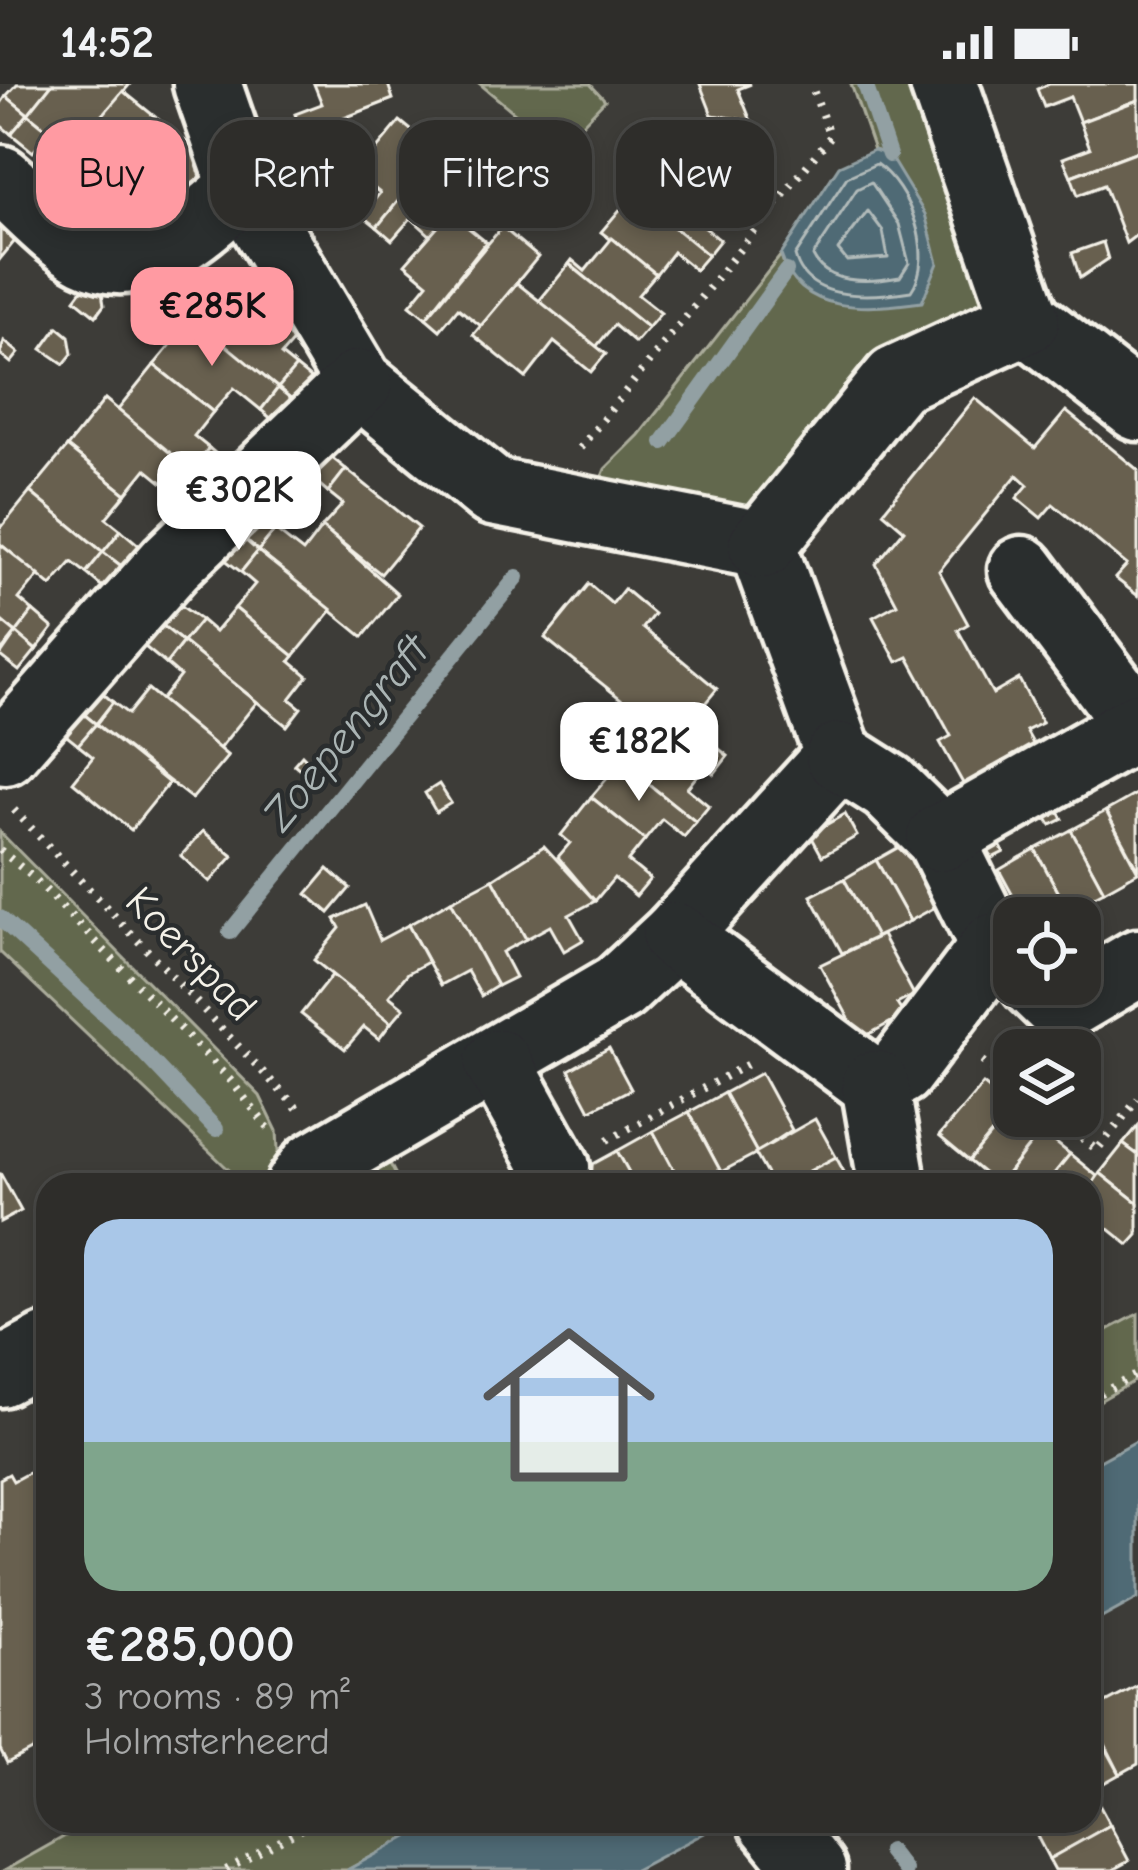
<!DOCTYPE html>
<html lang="en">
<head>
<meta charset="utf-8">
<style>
  :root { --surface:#2e2d2a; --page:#3a3936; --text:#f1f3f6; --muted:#a7a8a8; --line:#494947; --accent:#ff9aa2 }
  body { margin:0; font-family:"Comic Neue",sans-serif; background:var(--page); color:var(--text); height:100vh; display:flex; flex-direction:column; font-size:45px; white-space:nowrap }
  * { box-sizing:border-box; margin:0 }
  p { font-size:39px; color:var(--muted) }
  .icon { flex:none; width:66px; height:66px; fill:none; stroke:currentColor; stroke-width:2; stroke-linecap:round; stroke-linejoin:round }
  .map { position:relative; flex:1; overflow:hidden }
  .side { position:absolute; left:36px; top:1089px; width:1065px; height:660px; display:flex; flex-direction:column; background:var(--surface); border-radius:36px; box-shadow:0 6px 18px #0003,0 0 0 3px var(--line) }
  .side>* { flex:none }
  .guide { position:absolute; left:36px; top:36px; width:1068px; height:108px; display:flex; gap:24px }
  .fabs { position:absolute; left:993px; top:813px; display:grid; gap:24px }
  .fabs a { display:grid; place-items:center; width:108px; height:108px; border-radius:24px; background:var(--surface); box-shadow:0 6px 18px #0003,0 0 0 3px var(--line); font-size:60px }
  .price { position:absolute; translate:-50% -102px; padding:0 27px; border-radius:24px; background:#fff; color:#222; font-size:39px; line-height:78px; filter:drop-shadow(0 3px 6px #0008) }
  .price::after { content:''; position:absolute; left:50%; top:72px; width:36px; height:27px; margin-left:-18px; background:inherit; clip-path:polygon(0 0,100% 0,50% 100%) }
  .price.current { background:var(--accent); color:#111 }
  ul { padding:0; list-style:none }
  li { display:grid; align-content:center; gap:24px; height:636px; padding:0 48px }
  li span { display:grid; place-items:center; height:372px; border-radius:36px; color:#555 }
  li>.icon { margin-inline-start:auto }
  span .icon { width:216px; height:216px; fill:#fffc; stroke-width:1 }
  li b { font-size:51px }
  .pill { padding:0 42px; border-radius:36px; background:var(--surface); box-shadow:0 6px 18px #0003,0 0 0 3px var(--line); font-size:42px; line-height:108px }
  .pill.current { background:var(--accent); color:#111 }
  .status { display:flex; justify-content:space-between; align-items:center; height:84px; padding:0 60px; background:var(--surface); direction:ltr }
  .status svg { height:33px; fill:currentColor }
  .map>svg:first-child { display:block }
  .green { fill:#62684e; stroke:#abac9b; stroke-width:3 }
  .water { fill:#506a75; stroke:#92a0a3; stroke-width:3 }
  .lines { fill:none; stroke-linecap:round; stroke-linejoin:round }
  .shore { stroke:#b2bbba; stroke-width:3 }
  .stream { stroke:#92a0a3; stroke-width:16 }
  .building { fill:#686050; stroke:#f4f1e8; stroke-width:3 }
  .minor-casing { stroke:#f4f1e8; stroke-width:75 }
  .path { stroke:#f4f1e8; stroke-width:8; stroke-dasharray:3 9; stroke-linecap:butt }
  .minor { stroke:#2a2d2e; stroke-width:66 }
  .labels { text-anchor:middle; stroke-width:9; stroke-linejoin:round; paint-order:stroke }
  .street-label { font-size:42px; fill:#f4f1e8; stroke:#2a2d2e }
  .water-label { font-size:45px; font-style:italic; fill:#aab4b4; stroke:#2a2d2e }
</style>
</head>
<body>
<div class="status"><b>14:52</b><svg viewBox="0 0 49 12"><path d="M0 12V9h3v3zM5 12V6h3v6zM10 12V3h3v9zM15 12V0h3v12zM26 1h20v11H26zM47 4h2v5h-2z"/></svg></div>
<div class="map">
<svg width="1138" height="1786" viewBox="0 0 1138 1786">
  <rect width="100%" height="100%" fill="#3d3c38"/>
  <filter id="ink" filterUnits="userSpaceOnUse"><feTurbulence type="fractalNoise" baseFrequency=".00833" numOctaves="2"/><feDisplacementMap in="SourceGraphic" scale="24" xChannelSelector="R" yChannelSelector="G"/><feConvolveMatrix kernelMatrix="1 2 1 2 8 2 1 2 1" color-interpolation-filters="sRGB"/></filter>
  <g filter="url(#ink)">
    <!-- green -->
    <g class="green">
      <path d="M480 0H590L605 16 558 65Z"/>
      <path d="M851 0H923L1001 215 757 432 595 410 605 385 639 351 781 171 786 187 889 71 874 66Z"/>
      <path d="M0 748 260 1012 277 1047 279 1085 266 1101H245L0 868Z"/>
      <path d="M385 1070 401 1101H344Z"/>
      <path d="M1138 1230V1295L1089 1323V1256Z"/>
      <path d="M92 1737H437L347 1786H5Z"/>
    </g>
    <!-- water -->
    <g class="water">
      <path d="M874 66 889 71 925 130 938 179 922 218C871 225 800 233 781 171L839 82Z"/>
      <path d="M1138 1356V1514L1089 1541V1383Z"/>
      <path d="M437 1737H727L635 1786H347Z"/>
    </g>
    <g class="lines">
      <!-- shore -->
      <g class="shore">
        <path d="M876 80C910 103 936 172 911 207 874 213 807 219 795 172L847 93Z"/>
        <path d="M871 98 899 140 909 179 900 193C872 198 827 202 813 172L857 105Z"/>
        <path d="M868 127 883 147 888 174 847 177 838 166Z"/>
      </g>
      <!-- stream -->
      <g class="stream">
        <path d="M865 0 889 71"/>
        <path d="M663 358 786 187"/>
        <path d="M0 834 124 948 216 1045"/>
        <path d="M230 848 517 493"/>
        <path d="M889 1767 904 1786"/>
      </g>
    </g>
    <!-- building -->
    <g class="building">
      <path d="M17 0H52L28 30 6 12Z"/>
      <path d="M52 0H130L86 52 61 33 50 48 28 30Z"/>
      <path d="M314 0H388L393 15 303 50 295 30 322 20Z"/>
      <path d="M700 0H751L738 5 751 37 712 31Z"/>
      <path d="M1049 0H1138V16L1080 38 1070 13 1044 23 1037 5Z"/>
      <path d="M123 7 169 44 109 118 88 100 100 86 74 65Z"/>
      <path d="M6 12 28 30 11 50 0 41V21Z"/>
      <path d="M1138 16V67L1071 92 1063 74 1090 64 1080 38Z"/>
      <path d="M28 30 50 48 33 68 11 50Z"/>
      <path d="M712 31 751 37 729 63 769 96 755 113 733 95 715 117 671 81Z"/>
      <path d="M400 37 438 68 377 143 362 131 380 109 356 90Z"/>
      <path d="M169 44 216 82 168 141 143 120 131 135 109 118Z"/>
      <path d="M1138 67V150L1126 159 1104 101 1078 111 1071 92Z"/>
      <path d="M438 68 476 99 431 152 411 134 392 156 377 143Z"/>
      <path d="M664 71 715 117 698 138 720 156 708 171 633 110Z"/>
      <path d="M88 100 109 118 93 137 71 120Z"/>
      <path d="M633 110 708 171 695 186 673 168 656 190 601 148Z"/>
      <path d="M0 118 28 141 0 175Z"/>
      <path d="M109 118 131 135 115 155 93 137Z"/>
      <path d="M450 129 486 158 426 234 410 221 428 199 405 180Z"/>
      <path d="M502 143 538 173 481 242 458 224 440 246 426 234Z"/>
      <path d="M612 154 656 190 638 211 661 229 648 244 569 180 572 176 585 187Z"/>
      <path d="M1103 158 1108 175 1080 194 1072 169Z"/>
      <path d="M569 180 648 244 635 259 614 241 596 263 539 217Z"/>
      <path d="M91 194 101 202 104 221 96 232 75 215Z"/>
      <path d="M243 199 302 247 281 271 296 283 278 304 205 245Z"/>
      <path d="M517 199 606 270 591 288 554 258 526 294 473 251Z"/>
      <path d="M193 234 278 304 261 326 234 304 213 328 154 281Z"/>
      <path d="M58 243 69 252 72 270 64 280 42 265Z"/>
      <path d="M4 257 19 269 11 279 0 270Z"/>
      <path d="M154 281 213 328 194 352 209 364 191 386 117 327Z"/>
      <path d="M296 283 316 299 299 321 278 304Z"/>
      <path d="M278 304 299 321 281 343 261 326Z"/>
      <path d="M975 314 1035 364 1066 327 1138 386V512L1115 494 1127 481 1053 420 1041 434 1017 414 1028 401 1017 391 939 487 968 540 958 546 993 610 1019 595 1042 639 1026 647 1036 665 965 703 940 658 951 652 908 573 897 578 873 533 897 520 876 480 904 446 883 428Z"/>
      <path d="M105 315 191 386 174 408 146 385 126 410 67 363Z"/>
      <path d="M67 363 126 410 106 434 121 446 103 468 30 408Z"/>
      <path d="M209 364 229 381 212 403 191 386Z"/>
      <path d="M326 369 346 385 328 408 308 391Z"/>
      <path d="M346 385 419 444 381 490 322 443 343 420 328 408Z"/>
      <path d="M191 386 212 403 194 424 174 408Z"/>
      <path d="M30 408 103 468 86 489 72 478 51 502 0 460V445Z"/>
      <path d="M255 429 275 446 258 467 238 450Z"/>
      <path d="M322 443 398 510 363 553 258 467 275 446 303 468Z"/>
      <path d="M121 446 141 463 124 484 103 468Z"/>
      <path d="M238 450 258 467 241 488 220 472Z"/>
      <path d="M0 460 39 491 19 515 33 527 16 549 0 536Z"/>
      <path d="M258 467 332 526 294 572 235 524 255 500 241 488Z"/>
      <path d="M103 468 124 484 106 506 86 489Z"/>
      <path d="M589 500 612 520 624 505 654 530 643 544 717 605 688 640 728 672 714 690 545 554Z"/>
      <path d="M180 521 201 536 183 558 163 542Z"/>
      <path d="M235 524 294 572 290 577 308 592 290 615 301 624 287 642 183 558 201 536 215 548Z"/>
      <path d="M33 527 53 544 36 566 16 549Z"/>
      <path d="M0 536 16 549 0 569Z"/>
      <path d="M163 542 183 558 166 580 145 563Z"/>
      <path d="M16 549 36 566 19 587 0 572Z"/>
      <path d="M183 558 257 618 219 665 161 616 180 592 166 580Z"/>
      <path d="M93 601 113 618 96 640 75 623Z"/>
      <path d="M148 605 228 672 192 715 96 640 113 618 128 630Z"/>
      <path d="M75 623 96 640 78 661 58 645Z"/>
      <path d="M652 639 705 682 687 704 709 722 696 738 621 678Z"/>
      <path d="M96 640 169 699 131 746 73 698 93 673 78 661Z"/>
      <path d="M302 671 314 683 306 690 294 680Z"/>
      <path d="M621 678 696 738 684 753 662 735 645 756 591 713Z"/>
      <path d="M439 700 451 719 436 728 425 709Z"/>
      <path d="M1138 709V786L1106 727Z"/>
      <path d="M591 713 645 756 628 777 650 795 636 812 614 794 595 817 558 773 570 759 561 751Z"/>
      <path d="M1053 716 1063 735 1051 741 1040 723Z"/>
      <path d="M1106 727 1138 788 1104 807 1071 746Z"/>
      <path d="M845 730 857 752 822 772 810 750Z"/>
      <path d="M1071 746 1104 807 1068 826 1035 765Z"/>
      <path d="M203 747 233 772 210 798 181 772Z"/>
      <path d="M993 749 1004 768 992 774 982 755Z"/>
      <path d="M908 758 941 820 910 837 876 776Z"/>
      <path d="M544 762 595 817 569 831 583 856 564 867 550 842 526 855 493 795Z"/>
      <path d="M1035 765 1068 826 1053 834H1025L999 786Z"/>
      <path d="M876 776 910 837 876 853 844 795Z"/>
      <path d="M328 785 350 804 329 829 307 810Z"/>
      <path d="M493 795 526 855 502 868 515 893 497 902 451 817Z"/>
      <path d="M844 795 876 853 842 869 811 812Z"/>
      <path d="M451 817 497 902 481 912 467 887 441 901 408 841Z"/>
      <path d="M365 821 380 856 408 841 428 878 408 889 389 912 404 924 391 939 314 876 340 844 335 835Z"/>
      <path d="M882 851 914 911 897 920 904 931 860 955 820 881Z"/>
      <path d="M332 891 391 939 379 955 364 943 345 965 301 930Z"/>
      <path d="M609 964 631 1005 590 1026 569 986Z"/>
      <path d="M761 989 792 1046 757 1069 724 1009Z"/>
      <path d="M983 1000 1013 1024 969 1077 939 1052Z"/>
      <path d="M724 1009 757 1069 721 1088 689 1028Z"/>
      <path d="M1013 1024 1014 1032H1023L1041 1047 998 1101 969 1077Z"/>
      <path d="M689 1028 721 1088 697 1101H682L653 1047Z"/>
      <path d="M815 1035 836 1073 783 1101H773L755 1069Z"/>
      <path d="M1138 1042V1071L1123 1060Z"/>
      <path d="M653 1047 682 1101H636L617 1067Z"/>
      <path d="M1041 1047 1070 1070 1045 1101H999Z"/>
      <path d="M1123 1060 1138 1071V1119L1100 1089Z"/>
      <path d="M617 1067 636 1101H590L582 1086Z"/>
      <path d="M1070 1070 1097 1092 1089 1105 1045 1101Z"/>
      <path d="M836 1073 851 1101H783Z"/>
      <path d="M0 1089 21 1127 0 1138Z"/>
      <path d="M1100 1089 1138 1119V1151L1129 1161 1089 1129V1105Z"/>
      <path d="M48 1369V1614L41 1618 48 1630V1657L7 1679 0 1665V1395L9 1390 13 1397 39 1383 35 1376Z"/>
      <path d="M1138 1602V1680L1120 1690 1089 1628Z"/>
      <path d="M1089 1633 1120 1690 1091 1706 1089 1705Z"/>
      <path d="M1090 1704 1110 1741 1049 1775 1029 1737H1089Z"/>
      <path d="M1110 1741 1129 1777 1112 1786H1055L1049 1775Z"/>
    </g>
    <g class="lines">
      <!-- minor casing -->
      <g class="minor-casing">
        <g id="minor">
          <path d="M207 0 243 104 359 299 493 408 762 461 839 672 675 852 619 904 314 1082 300 1101"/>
          <path d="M0 95C27 117 56 152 87 168 146 198 202 137 243 104"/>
          <path d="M1026 236 1138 323"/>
          <path d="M762 461 896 296 1026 236 944 0"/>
          <path d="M1022 486 1138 641"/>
          <path d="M5 667 171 479 359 299"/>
          <path d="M839 672 888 703 940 754 994 863"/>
          <path d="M940 754 1138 642"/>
          <path d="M675 852 875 1000 900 987 994 863 1014 882"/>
          <path d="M1034 900 1060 925 1138 879"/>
          <path d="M498 979 556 1083"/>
          <path d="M875 1000 890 1086"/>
          <path d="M0 1289 48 1263"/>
          <path d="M772 1737 812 1786"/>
        </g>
      </g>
      <!-- path -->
      <g class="path">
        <path d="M580 364 830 53 811 0"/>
        <path d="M14 726 297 1024"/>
        <path d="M0 766 34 794 231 997 269 1045"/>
        <path d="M982 977 1014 1002"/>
        <path d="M1053 1032 1097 1066 1138 1015"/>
        <path d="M607 1056 752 978"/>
        <path d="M1089 1315 1138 1290"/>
        <path d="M226 1786 315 1737"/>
      </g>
      <!-- minor -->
      <use href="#minor" class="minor"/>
    </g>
  </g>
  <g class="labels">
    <!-- street labels -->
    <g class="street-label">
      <text transform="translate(192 869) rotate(46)" y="15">Koerspad</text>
    </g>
    <!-- water labels -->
    <g class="water-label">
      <text transform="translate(345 648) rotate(-51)" y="16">Zoepengraft</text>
    </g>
  </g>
</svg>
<div class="fabs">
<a><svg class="icon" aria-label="locate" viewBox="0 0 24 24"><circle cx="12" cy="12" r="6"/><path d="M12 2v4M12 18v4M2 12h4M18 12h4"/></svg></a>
<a><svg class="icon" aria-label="layers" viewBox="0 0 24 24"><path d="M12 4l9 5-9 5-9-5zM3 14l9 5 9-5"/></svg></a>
</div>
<b class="price current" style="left:212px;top:285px">€285K</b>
<b class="price" style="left:239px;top:469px">€302K</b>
<b class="price" style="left:639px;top:720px">€182K</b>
<div class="guide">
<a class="pill current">Buy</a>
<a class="pill">Rent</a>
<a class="pill">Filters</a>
<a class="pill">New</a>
</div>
<section class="side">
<ul>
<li><span style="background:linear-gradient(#a9c7e8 60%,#7fa58c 0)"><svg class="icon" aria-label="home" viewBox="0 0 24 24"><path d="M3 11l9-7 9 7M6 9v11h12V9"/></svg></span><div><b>€285,000</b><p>3 rooms · 89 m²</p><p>Holmsterheerd</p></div></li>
</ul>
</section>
</div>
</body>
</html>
